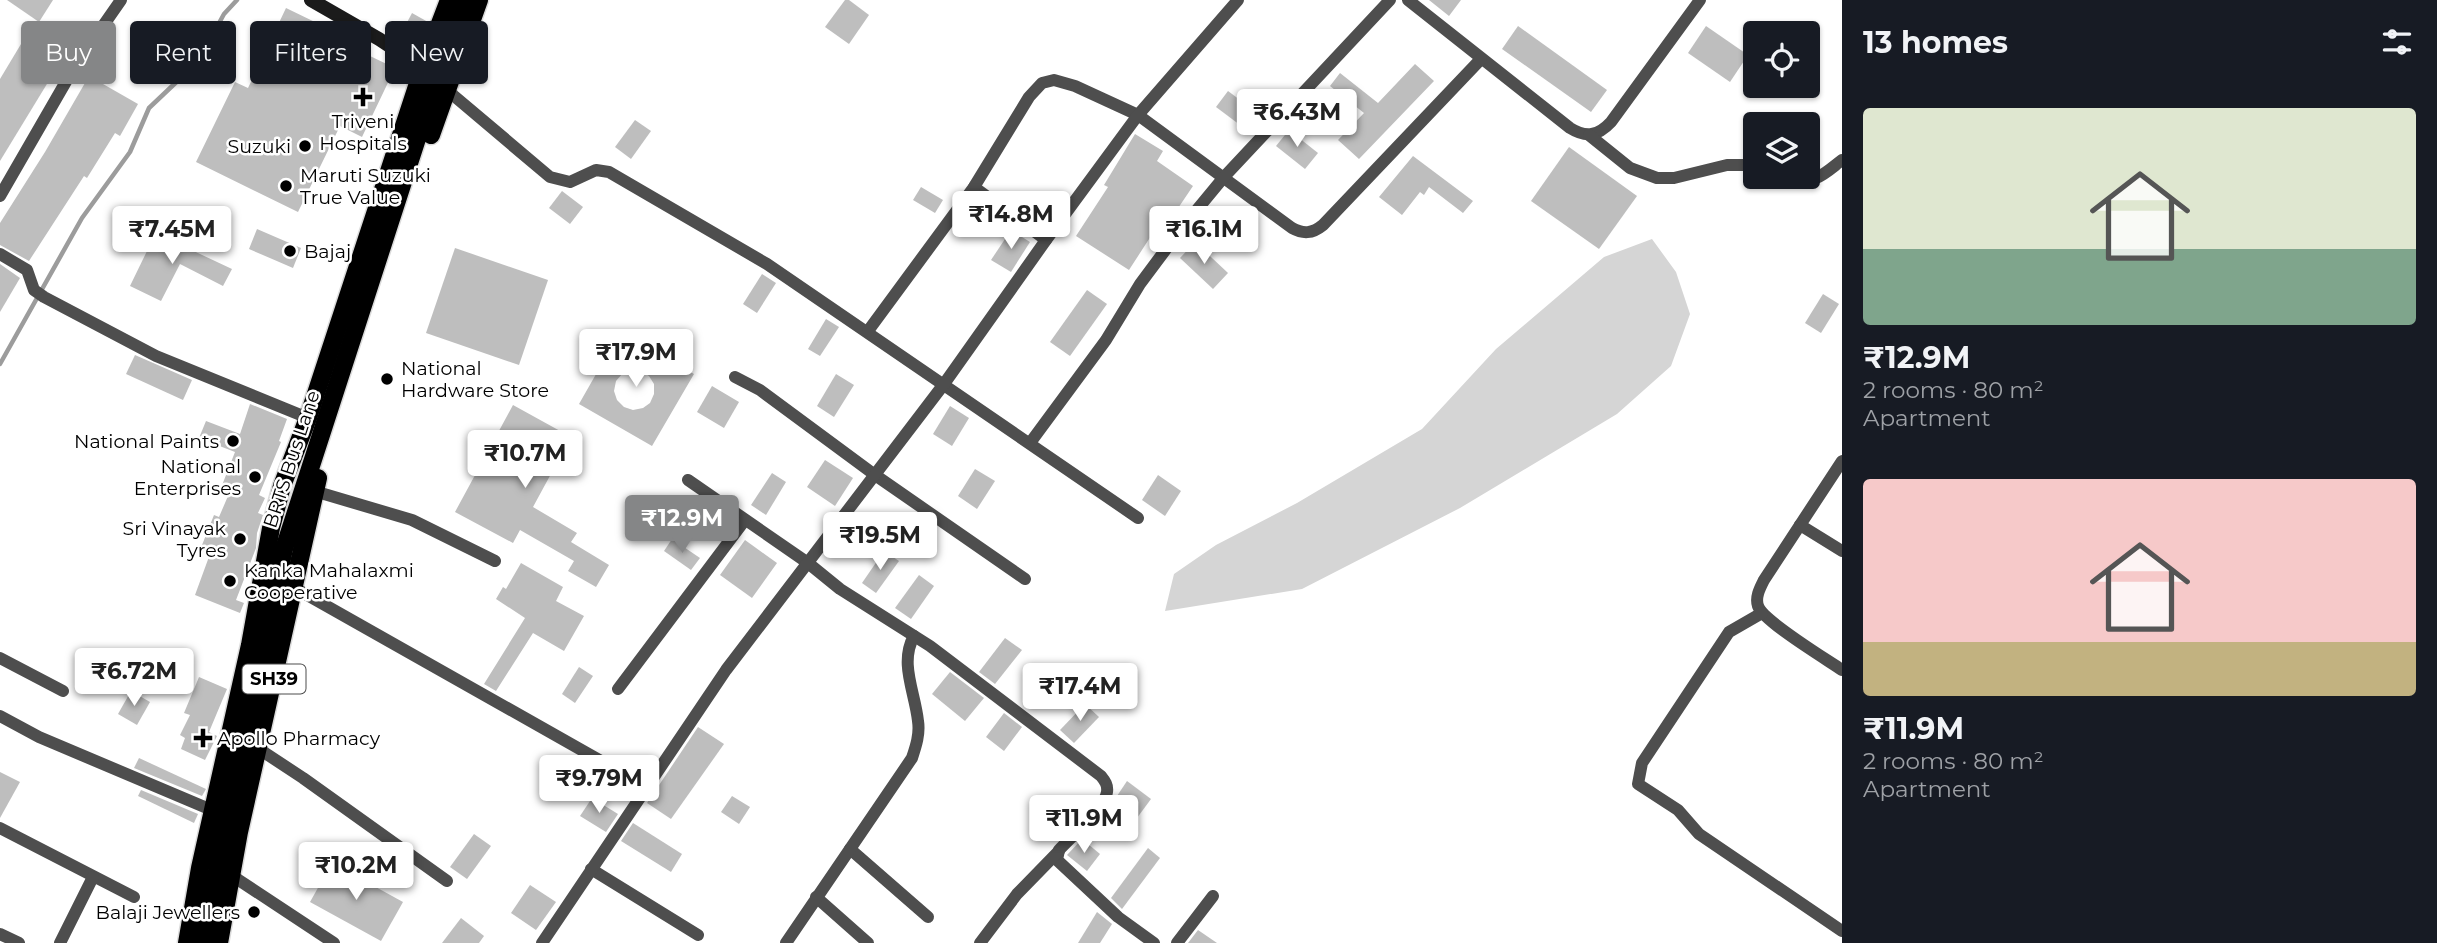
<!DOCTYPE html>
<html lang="en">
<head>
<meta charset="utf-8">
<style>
  :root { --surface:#171b24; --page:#20242c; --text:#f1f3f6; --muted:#9ea1a6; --accent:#858687 }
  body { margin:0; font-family:Montserrat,sans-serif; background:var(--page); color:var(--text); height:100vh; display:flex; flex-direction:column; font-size:26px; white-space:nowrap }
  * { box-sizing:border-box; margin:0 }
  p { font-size:23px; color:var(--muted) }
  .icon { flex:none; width:38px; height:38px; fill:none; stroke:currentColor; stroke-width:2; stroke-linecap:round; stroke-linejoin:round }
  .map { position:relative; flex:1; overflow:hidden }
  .panel { display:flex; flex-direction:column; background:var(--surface); width:595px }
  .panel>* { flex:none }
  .top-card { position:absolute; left:21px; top:21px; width:665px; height:63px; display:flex; gap:14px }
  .tools { position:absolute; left:1743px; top:21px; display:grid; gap:14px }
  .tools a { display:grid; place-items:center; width:77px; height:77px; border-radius:7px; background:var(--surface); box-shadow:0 2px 5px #0004; font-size:35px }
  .price { position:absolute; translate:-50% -60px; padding:0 16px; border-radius:7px; background:#fff; color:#222; font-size:23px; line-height:46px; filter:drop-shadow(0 2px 4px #0008) }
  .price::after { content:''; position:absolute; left:50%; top:42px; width:21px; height:16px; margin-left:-10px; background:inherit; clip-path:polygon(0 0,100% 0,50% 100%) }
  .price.on { background:var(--accent); color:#fff }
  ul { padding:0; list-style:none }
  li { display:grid; align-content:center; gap:14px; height:371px; padding:0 21px }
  li span { display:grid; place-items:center; height:217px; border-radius:7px; color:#555 }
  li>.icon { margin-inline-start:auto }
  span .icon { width:126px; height:126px; fill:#fffc; stroke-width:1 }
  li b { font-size:30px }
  h2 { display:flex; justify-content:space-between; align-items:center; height:84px; padding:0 21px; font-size:30px }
  .pill { padding:0 24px; border-radius:7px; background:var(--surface); box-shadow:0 2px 5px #0004; font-size:24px; line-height:63px }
  .pill.on { background:var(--accent); color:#fff }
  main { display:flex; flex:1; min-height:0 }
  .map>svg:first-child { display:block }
  .green { fill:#d5d5d5 }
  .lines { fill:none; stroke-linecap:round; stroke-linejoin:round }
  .stream { stroke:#9c9c9c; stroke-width:4.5 }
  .building { fill:#bebebe; fill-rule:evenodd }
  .primary-casing { stroke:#dbdbdb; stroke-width:21 }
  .street { stroke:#4e4e4e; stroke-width:12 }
  .secondary { stroke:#1b1b1b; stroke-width:14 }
  .primary { stroke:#000; stroke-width:18 }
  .poi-dot { fill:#000; stroke:#fff; stroke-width:2.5 }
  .labels { text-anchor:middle; stroke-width:5; stroke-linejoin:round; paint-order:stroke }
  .shield { fill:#fff; stroke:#4c4c4c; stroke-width:2 }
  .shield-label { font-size:18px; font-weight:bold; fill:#000 }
  .poi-label { font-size:19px; fill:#000; stroke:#fff; text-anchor:end }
  .street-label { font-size:19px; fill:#000; stroke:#fff }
</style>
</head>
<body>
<main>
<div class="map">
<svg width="1842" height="943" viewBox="0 0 1842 943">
  <rect width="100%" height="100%" fill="#fff"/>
  <!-- green -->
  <path class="green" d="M1652 239 1676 272 1690 314 1671 366 1617 414 1460 508 1302 589 1165 611 1174 574 1216 545 1297 503 1422 429 1496 349 1604 257Z"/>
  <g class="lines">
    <!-- stream -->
    <path class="stream" d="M0 364 82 218 130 152 149 108 187 72 206 47 224 14 237 0"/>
  </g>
  <!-- building -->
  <g class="building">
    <path d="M7 0H53L39 22Z"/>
    <path d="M845 0H849L869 15 849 44 825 27Z"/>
    <path d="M1429 0H1461L1449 16Z"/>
    <path d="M286 8 350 39 347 45 395 68 362 137 340 126 298 212 196 162 235 82 248 88Z"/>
    <path d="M412 13 428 22 419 40 402 32Z"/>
    <path d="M1518 26 1607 90 1591 112 1502 49Z"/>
    <path d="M1706 26 1748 55 1730 82 1688 53Z"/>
    <path d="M27 34 64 56 0 161V79Z"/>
    <path d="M1415 64 1434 81 1359 159 1338 140 1364 113 1330 86 1340 73 1378 103Z"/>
    <path d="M89 76 138 104 120 136 115 133 87 178 84 176 29 261 0 245V223L45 152Z"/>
    <path d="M1228 91 1260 115 1248 131 1216 107Z"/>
    <path d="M635 120 651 131 631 159 615 147Z"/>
    <path d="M1289 130 1318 153 1305 169 1276 146Z"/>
    <path d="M1135 134 1163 151 1157 161 1193 186 1168 223 1162 219 1129 270 1076 236 1108 187 1104 185Z"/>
    <path d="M1569 147 1637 196 1599 249 1531 201Z"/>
    <path d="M1413 156 1473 201 1463 213 1429 187 1424 195 1420 192 1402 215 1379 197Z"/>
    <path d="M921 187 943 200 935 213 913 200Z"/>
    <path d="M562 191 583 207 570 224 549 208Z"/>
    <path d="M257 229 301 248 293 268 249 249Z"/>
    <path d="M1011 230 1030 242 1011 272 991 260Z"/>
    <path d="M151 231 232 269 223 286 180 264 161 301 130 286 147 251 143 249Z"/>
    <path d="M1195 242 1228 273 1213 289 1180 258Z"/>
    <path d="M455 248 548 280 519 365 426 333Z"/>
    <path d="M0 264 20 278 0 312Z"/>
    <path d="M762 274 776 283 757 313 743 304Z"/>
    <path d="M1087 290 1107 304 1070 356 1050 342Z"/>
    <path d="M1823 294 1839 304 1821 333 1805 323Z"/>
    <path d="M826 319 839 327 820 356 808 349Z"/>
    <path d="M620 332 694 374 652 446 579 404ZM631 370 641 371 649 376 654 384V394L650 403 643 408 633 410 624 407 617 400 614 391 616 381 622 374Z"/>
    <path d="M135 355 192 380 183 400 126 374Z"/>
    <path d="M836 374 854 385 834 417 817 406Z"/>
    <path d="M712 386 739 402 724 428 697 412Z"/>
    <path d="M250 404 287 419 279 441 281 442 259 495 265 498 258 513 263 515 257 533 256 548 236 600 244 603 240 613 195 595 210 554 200 550 214 515 219 517 228 496 219 493 235 452 199 438 206 421 240 434Z"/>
    <path d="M513 405 571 437 533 507 577 533 571 542 609 565 596 587 568 571 574 561 520 530 513 543 455 512Z"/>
    <path d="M950 406 969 418 952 446 933 434Z"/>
    <path d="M825 460 853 478 835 506 807 487Z"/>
    <path d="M975 469 995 481 977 509 958 496Z"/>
    <path d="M772 473 786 482 766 515 751 505Z"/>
    <path d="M1158 475 1181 491 1165 516 1142 500Z"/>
    <path d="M672 539 700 558 691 570 664 551Z"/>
    <path d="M745 540 777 563 752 598 720 575Z"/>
    <path d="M884 551 899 561 876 593 862 583Z"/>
    <path d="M521 563 563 587 556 601 584 616 564 651 533 633 496 691 484 684 525 618 496 599 503 587 506 589Z"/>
    <path d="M919 575 934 586 911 619 895 608Z"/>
    <path d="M1005 638 1022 650 995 684 979 672Z"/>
    <path d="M579 667 593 676 575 703 562 694Z"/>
    <path d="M950 672 984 698 965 721 932 694Z"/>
    <path d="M199 677 227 689 209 732 217 736 205 760 181 749 185 738 180 735 190 715 184 713Z"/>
    <path d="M131 691 150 702 137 725 118 714Z"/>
    <path d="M1085 704 1099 717 1074 743 1060 730Z"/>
    <path d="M1004 713 1022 727 1004 751 986 737Z"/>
    <path d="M698 727 724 744 671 819 647 803Z"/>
    <path d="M139 758 206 789 202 796 134 768Z"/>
    <path d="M0 772 20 782 0 818Z"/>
    <path d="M1127 781 1151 799 1134 822 1111 805Z"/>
    <path d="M141 790 198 814 194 823 138 796Z"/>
    <path d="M732 796 750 807 739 824 721 812Z"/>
    <path d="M592 798 618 814 606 832 580 816Z"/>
    <path d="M633 823 682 854 671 872 621 841Z"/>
    <path d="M474 834 491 846 467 879 450 867Z"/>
    <path d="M1082 839 1100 854 1087 871 1067 855Z"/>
    <path d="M1148 848 1160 858 1122 909 1111 898Z"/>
    <path d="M332 863 403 902 381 941 310 902Z"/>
    <path d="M530 885 556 902 536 930 511 913Z"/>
    <path d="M1097 912 1112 924 1100 943H1078Z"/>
    <path d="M461 918 484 936 479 943H442Z"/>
    <path d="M1198 930 1217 943H1188Z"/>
  </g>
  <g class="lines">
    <!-- primary casing -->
    <g class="primary-casing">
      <g id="primary">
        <path d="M431 135 479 0"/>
        <path d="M187 943 200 868 250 645 271 528 282 486 308 418 423 68 449 0"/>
        <path d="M202 943 284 549 436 80 466 0"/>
        <path d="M219 943 239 832 318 478"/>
      </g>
    </g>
    <!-- street -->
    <g class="street">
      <path d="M1408 0 1570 128C1586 138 1598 136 1611 122L1700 0"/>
      <path d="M447 90 550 177 570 182 596 170 609 172 767 264 1138 518"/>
      <path d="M1589 135 1630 168 1657 178H1674L1727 165H1755"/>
      <path d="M1792 177C1814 186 1825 173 1842 160"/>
      <path d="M974 187 1046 240"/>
      <path d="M0 196 75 66 121 0"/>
      <path d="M0 254 27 270 34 290 44 297 156 356 308 418"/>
      <path d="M868 331 974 187 1029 97 1042 83 1054 80 1075 86 1138 115 1292 228C1303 234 1312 234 1323 225L1481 59"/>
      <path d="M735 377 760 390 875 475 1025 579"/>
      <path d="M1030 443 1106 340 1140 284 1181 229 1224 177 1390 0"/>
      <path d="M1842 461 1764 580C1760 588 1755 597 1758 606 1763 621 1826 659 1842 670"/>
      <path d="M688 480 808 563 840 589 930 646 1101 776C1105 781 1108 785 1107 792 1105 807 1070 838 1059 850L1057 860 1118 917 1154 943"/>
      <path d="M314 491 412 520 495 561"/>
      <path d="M1800 525 1842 551"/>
      <path d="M293 587 647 787"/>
      <path d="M1762 613 1729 632 1642 763 1638 784 1678 810 1699 834 1842 931"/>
      <path d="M0 658 63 691"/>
      <path d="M618 689 745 520"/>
      <path d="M0 716 39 737 214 811"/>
      <path d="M259 749 303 778 447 881"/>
      <path d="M0 828 134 897"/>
      <path d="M850 849 928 917"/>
      <path d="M591 869 698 935"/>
      <path d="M231 875 334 943"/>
      <path d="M816 897 868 943"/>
      <path d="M0 934 19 943"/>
      <path d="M60 943 93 877"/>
      <path d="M542 943 726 670 944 384 1046 240 1138 115 1238 0"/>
      <path d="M786 943 912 758C916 746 920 734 918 721 915 692 899 663 914 636"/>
      <path d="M980 943 1017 894 1059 851"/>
      <path d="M1177 943 1213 896"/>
    </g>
    <!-- secondary -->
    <path class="secondary" d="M311 0 379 39 423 68"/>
    <!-- primary -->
    <use href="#primary" class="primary"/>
  </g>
  <!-- markers -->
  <g class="poi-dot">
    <path d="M359.5 86.5h7v7h7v7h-7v7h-7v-7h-7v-7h7z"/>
    <circle cx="305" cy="146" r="7"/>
    <circle cx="286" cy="186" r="7"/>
    <circle cx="290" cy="251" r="7"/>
    <circle cx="387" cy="379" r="7"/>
    <circle cx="233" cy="441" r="7"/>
    <circle cx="255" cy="477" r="7"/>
    <circle cx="240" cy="539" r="7"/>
    <circle cx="230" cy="581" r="7"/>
    <path d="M199.5 727.5h7v7h7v7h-7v7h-7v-7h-7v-7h7z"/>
    <circle cx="254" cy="912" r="7"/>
  </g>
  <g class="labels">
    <!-- shield labels -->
    <rect class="shield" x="242.5" y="664.5" width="63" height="29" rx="5"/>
    <g class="shield-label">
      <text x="274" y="685">SH39</text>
    </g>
    <!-- poi labels -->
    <g class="poi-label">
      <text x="363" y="128" text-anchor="middle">Triveni<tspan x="363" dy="22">Hospitals</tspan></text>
      <text x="291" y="153">Suzuki</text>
      <text x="300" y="182" text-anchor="start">Maruti Suzuki<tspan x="300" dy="22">True Value</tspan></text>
      <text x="304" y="258" text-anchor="start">Bajaj</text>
      <text x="401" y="375" text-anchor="start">National<tspan x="401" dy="22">Hardware Store</tspan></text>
      <text x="219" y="448">National Paints</text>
      <text x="241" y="473">National<tspan x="241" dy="22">Enterprises</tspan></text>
      <text x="226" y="535">Sri Vinayak<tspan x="226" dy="22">Tyres</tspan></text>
      <text x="244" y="577" text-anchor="start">Kanka Mahalaxmi<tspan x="244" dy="22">Cooperative</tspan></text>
      <text x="217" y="745" text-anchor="start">Apollo Pharmacy</text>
      <text x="240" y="919">Balaji Jewellers</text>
    </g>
    <!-- street labels -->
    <g class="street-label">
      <text transform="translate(291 459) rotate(-72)" y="7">BRTS Bus Lane</text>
    </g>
  </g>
</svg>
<div class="tools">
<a><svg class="icon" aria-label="locate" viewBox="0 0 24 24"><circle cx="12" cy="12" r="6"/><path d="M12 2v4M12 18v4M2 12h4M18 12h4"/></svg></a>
<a><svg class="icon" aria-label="layers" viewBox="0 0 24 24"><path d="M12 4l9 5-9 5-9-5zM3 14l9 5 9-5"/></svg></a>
</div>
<b class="price" style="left:1297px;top:149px">₹6.43M</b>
<b class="price" style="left:1011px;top:251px">₹14.8M</b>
<b class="price" style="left:172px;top:266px">₹7.45M</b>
<b class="price" style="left:1204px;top:266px">₹16.1M</b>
<b class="price" style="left:636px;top:389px">₹17.9M</b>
<b class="price" style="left:525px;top:490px">₹10.7M</b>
<b class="price on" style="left:682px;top:555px">₹12.9M</b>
<b class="price" style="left:880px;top:572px">₹19.5M</b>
<b class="price" style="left:134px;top:708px">₹6.72M</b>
<b class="price" style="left:1080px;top:723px">₹17.4M</b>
<b class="price" style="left:599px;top:815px">₹9.79M</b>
<b class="price" style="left:1084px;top:855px">₹11.9M</b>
<b class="price" style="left:356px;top:902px">₹10.2M</b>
<div class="top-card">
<a class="pill on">Buy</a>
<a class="pill">Rent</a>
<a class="pill">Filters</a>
<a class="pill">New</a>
</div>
</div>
<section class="panel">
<h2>13 homes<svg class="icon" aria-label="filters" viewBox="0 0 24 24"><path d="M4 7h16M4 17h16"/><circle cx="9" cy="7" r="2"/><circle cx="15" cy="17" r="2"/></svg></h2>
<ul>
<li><span style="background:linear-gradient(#dfe7d0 65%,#7fa58c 0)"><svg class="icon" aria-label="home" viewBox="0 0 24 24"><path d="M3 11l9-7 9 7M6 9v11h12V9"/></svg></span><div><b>₹12.9M</b><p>2 rooms · 80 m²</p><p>Apartment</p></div></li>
<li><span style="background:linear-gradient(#f6c9c9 75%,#c2b280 0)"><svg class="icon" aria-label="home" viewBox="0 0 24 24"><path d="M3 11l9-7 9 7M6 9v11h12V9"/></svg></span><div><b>₹11.9M</b><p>2 rooms · 80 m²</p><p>Apartment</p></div></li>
</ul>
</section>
</main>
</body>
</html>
